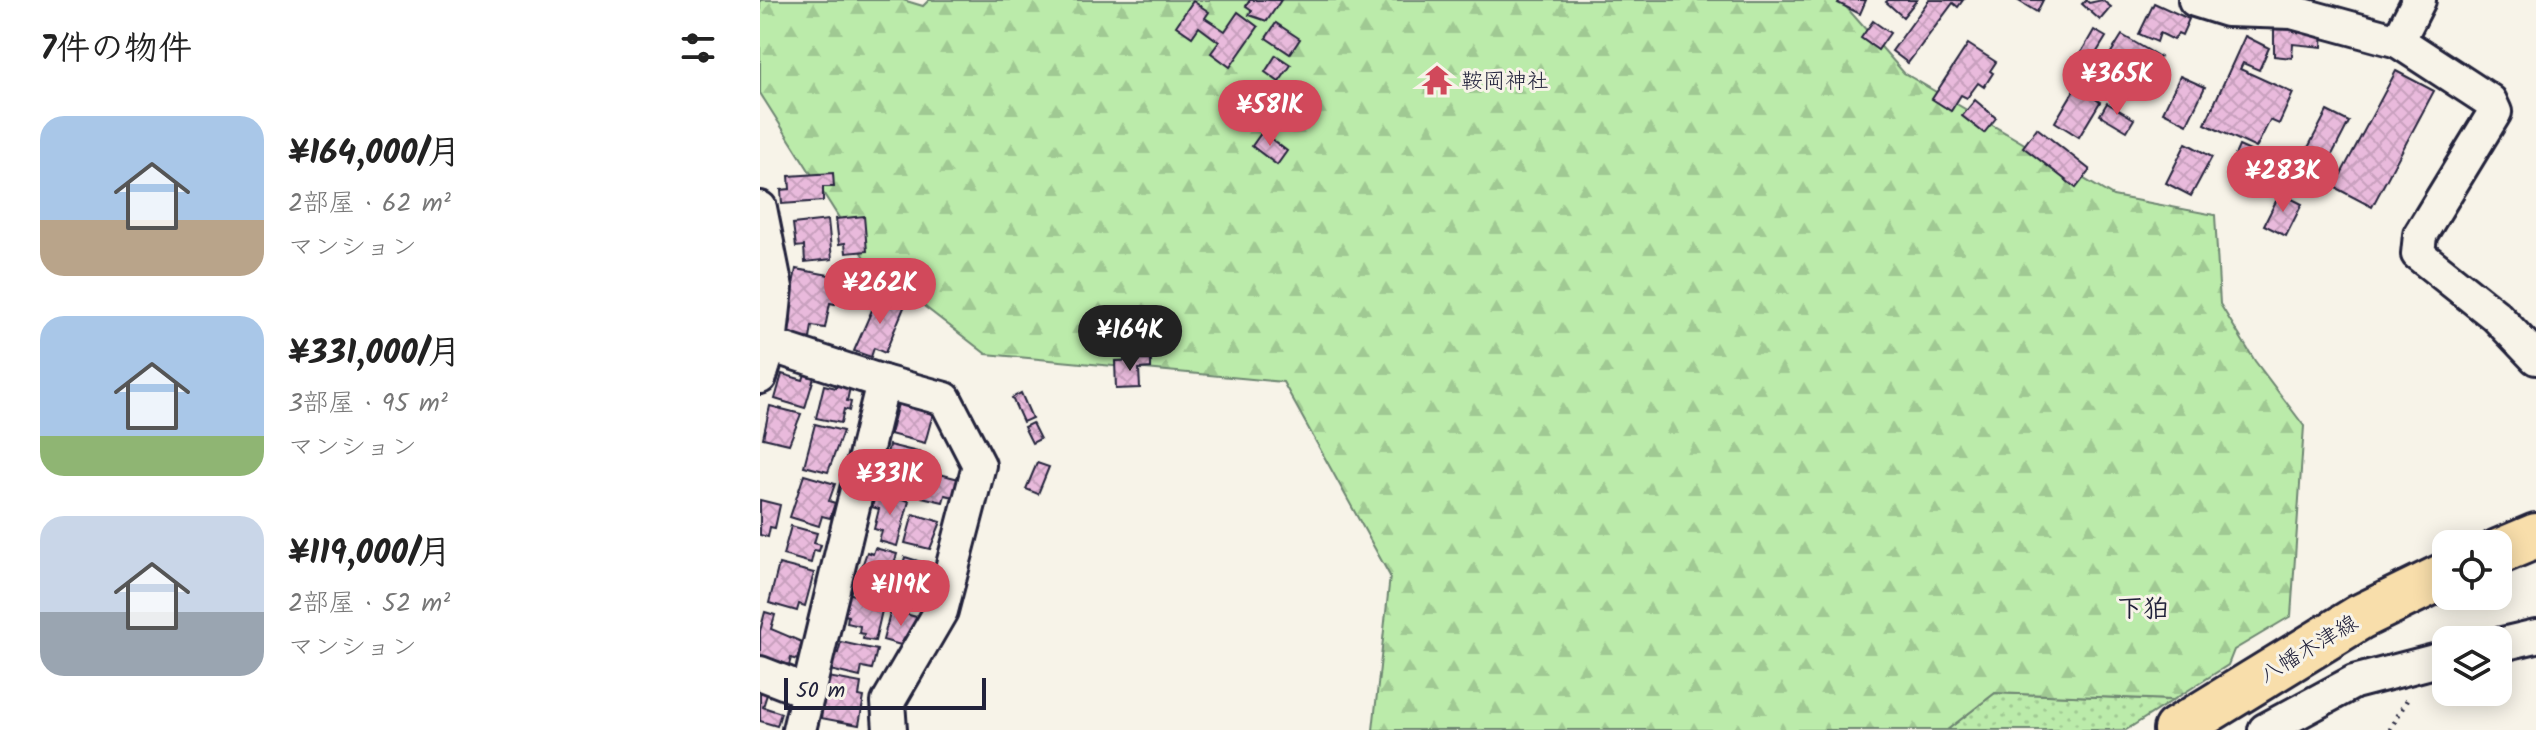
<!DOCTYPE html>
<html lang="ja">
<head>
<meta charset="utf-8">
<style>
  :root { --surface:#fff; --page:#f6f6f6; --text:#222; --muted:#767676; --accent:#d1495b }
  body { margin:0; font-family:Kalam,"Klee One",sans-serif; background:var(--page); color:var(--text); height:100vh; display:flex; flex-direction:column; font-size:30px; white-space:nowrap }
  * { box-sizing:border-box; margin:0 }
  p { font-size:26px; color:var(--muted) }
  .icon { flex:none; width:44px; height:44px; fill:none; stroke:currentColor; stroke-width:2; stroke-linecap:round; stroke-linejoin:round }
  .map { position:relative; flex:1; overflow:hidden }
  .panel { display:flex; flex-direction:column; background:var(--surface); width:760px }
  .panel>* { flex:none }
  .buttons { position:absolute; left:1672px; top:530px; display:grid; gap:16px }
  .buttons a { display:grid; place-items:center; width:80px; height:80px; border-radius:16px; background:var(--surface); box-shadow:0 4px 20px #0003; font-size:40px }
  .scale { position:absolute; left:24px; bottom:20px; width:202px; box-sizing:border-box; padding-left:8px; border:4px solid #22223b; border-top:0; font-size:22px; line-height:28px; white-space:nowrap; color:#22223b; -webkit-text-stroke:6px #f7f3e8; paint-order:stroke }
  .price { position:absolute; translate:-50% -68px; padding:0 18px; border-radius:28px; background:var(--accent); color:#fff; font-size:26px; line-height:52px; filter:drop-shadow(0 2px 4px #0008) }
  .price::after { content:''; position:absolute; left:50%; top:48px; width:24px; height:18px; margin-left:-12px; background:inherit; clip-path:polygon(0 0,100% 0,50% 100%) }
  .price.selected { background:#222; color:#fff }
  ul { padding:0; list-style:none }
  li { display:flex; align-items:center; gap:24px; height:200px; padding:0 40px }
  li span { display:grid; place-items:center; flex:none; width:224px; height:160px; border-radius:24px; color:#555 }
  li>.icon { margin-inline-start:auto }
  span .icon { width:96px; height:96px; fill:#fffc; stroke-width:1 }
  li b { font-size:34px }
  h2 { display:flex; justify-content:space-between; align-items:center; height:96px; padding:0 40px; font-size:34px }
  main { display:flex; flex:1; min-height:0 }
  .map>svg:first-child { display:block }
  .grass { fill:url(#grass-dots); stroke:#6e8672; stroke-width:2 }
  .forest { fill:url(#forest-firs); stroke:#6e8672; stroke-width:2 }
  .building { fill:url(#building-cross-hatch); stroke:#22223b; stroke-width:2 }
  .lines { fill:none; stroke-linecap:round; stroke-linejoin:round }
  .street-casing { stroke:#22223b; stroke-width:38 }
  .primary-casing { stroke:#22223b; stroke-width:50 }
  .path { stroke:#22223b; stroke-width:5; stroke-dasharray:2 6; stroke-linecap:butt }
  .street { stroke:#f7f3e8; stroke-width:32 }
  .primary { stroke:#f8deab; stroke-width:44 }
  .labels { text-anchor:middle; stroke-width:6; stroke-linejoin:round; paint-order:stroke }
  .poi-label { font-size:22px; fill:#22223b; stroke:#f7f3e8; text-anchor:start }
  .street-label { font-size:22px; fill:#22223b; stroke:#f7f3e8 }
  .quarter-label { font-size:26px; font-weight:bold; fill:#22223b; stroke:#f7f3e8 }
</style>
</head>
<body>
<main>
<section class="panel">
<h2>7件の物件<svg class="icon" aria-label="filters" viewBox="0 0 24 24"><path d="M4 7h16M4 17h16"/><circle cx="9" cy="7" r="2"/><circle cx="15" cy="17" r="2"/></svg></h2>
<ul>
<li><span style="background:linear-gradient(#a9c7e8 65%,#b9a48a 0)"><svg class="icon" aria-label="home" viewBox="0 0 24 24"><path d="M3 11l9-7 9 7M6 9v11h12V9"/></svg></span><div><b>¥164,000/月</b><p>2部屋 · 62 m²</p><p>マンション</p></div></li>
<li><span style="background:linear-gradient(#a9c7e8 75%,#8fb573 0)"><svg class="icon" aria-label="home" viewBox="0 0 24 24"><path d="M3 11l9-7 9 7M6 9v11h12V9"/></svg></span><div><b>¥331,000/月</b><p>3部屋 · 95 m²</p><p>マンション</p></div></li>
<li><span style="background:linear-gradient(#c9d6e8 60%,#9aa5b1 0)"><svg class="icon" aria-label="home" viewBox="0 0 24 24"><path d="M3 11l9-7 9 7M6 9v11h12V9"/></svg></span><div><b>¥119,000/月</b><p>2部屋 · 52 m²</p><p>マンション</p></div></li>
</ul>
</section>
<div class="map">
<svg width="1776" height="730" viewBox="0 0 1776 730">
  <defs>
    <pattern id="grass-dots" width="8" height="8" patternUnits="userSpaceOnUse" patternTransform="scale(2)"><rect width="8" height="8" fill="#bbebaa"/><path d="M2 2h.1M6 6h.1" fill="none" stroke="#a0c993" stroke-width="1.8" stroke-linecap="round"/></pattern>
    <pattern id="forest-firs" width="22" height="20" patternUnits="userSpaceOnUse" patternTransform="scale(2)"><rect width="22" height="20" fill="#bbebaa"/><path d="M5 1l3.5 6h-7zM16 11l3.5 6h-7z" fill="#a0c993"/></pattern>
    <pattern id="building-cross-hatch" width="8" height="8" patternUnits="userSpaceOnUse" patternTransform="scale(2)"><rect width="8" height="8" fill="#e9badc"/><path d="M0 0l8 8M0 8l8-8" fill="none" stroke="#c8a0be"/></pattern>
  </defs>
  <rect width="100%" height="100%" fill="#f7f3e8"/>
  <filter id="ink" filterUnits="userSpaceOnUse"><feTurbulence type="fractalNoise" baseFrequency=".0125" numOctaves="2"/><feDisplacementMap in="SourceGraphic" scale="16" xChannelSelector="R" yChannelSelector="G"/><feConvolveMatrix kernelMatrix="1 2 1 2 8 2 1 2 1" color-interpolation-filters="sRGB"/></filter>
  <g filter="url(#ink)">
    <!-- grass -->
    <path class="grass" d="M1235 693 1413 700 1366 730H1187Z"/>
    <!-- forest -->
    <path class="forest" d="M0 0H143L163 6 169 0H1080L1144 73 1353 196 1455 215 1460 304 1495 361 1544 426 1531 616 1474 650 1468 665 1413 700 1235 693 1187 730H613L630 576 523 382 226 354 107 262 0 93Z"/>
    <!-- building -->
    <g class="building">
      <path d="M490 0H521L507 21 489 15 492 10 486 6Z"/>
      <path d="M1080 0H1106L1100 14 1078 3Z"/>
      <path d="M1128 0H1157L1143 17 1126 2Z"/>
      <path d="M1169 0H1203L1198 7 1193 3 1148 63 1132 51Z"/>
      <path d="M1257 0H1283L1277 12Z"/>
      <path d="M1326 0 1329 3 1342 0 1351 7 1340 20 1322 4Z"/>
      <path d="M433 1 449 12 445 18 465 31 478 12 498 27 470 67 451 53 459 42 439 27 432 37 416 26Z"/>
      <path d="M1394 3 1429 19 1422 35 1418 33 1414 40 1400 33 1397 42 1379 34Z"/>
      <path d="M1113 21 1130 33 1118 50 1101 38Z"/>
      <path d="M516 23 540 39 530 54 506 38Z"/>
      <path d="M1514 23 1563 28 1562 47 1533 44 1532 58 1514 56Z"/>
      <path d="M1334 30 1346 37 1335 55 1341 58 1331 75 1314 65Z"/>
      <path d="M1362 35 1400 57 1386 80 1381 77 1371 95 1337 75Z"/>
      <path d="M1485 36 1509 48 1499 70 1483 63 1480 69 1533 93 1519 124 1510 120 1496 148 1445 124Z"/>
      <path d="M1208 44 1236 62 1230 71 1233 73 1224 87 1218 83 1207 98 1201 95 1191 111 1172 99Z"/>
      <path d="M516 55 531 65 519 82 505 72Z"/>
      <path d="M1636 71 1674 91 1612 207 1574 187Z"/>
      <path d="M1420 76 1445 87 1427 124 1403 112Z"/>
      <path d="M1316 87 1340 102 1319 137 1295 122Z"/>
      <path d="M1215 100 1236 118 1224 133 1202 116Z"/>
      <path d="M1347 103 1374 119 1367 131 1340 115Z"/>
      <path d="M1567 111 1589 122 1561 176 1539 165Z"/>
      <path d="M1277 128 1330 170 1316 188 1263 147Z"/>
      <path d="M502 132 527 151 517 165 492 146Z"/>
      <path d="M1426 143 1452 157 1431 196 1406 183Z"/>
      <path d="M1479 146 1497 154 1489 171 1472 162Z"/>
      <path d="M73 173 74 187H63V201L22 204 21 190 30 189 29 176Z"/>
      <path d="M1520 193 1542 204 1526 236 1504 225Z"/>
      <path d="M104 216 107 251 86 253 85 243 79 244 76 219Z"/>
      <path d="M68 220 72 259 45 262 44 246 36 247 33 224Z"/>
      <path d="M36 269 75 276 73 288 78 289 75 304 70 303 65 328 52 326 50 339 28 335 31 321 26 320Z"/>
      <path d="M119 294 145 305 125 353 114 348 111 357 94 351Z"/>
      <path d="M391 360V368L379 369 380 388 356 389 355 361Z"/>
      <path d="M46 371 55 374 45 408 15 399 22 374 43 380Z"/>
      <path d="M77 380 91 383 87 401 91 402 89 411 84 409 81 423 56 418 64 385 76 388Z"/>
      <path d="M261 393 272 418 263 422 252 398Z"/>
      <path d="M139 400 174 410 165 443 130 434Z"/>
      <path d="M10 406 41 414 29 444 3 438Z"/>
      <path d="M272 423 280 439 272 443 264 427Z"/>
      <path d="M55 424 83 431 68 472 44 466Z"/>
      <path d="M129 445 162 453 158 468 153 467 148 488 129 484 131 476 126 474 129 463 125 462Z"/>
      <path d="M277 463 289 467 278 494 266 489Z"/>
      <path d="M164 470 199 479 194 497 185 495 183 502 162 497 165 488 160 487Z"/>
      <path d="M44 475 75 484 69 501 75 503 70 518 62 516 59 526 30 517Z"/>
      <path d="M116 492 149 501 137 546 119 541 122 531 114 529 119 509 112 507Z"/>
      <path d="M0 500 20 505 15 528 10 527 8 537 0 535Z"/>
      <path d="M153 514 181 522 170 549 145 543Z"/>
      <path d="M31 526 57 533 54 543 61 545 59 551 54 550 51 563 23 555Z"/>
      <path d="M115 548 137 554 124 595 102 589 106 575 100 572 107 552 113 554Z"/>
      <path d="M145 557 174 566 166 596 136 587Z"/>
      <path d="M19 564 54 573 45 606 39 604 37 611 9 603Z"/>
      <path d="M87 593 124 602 115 641 103 639 104 634 99 633 100 626 87 623 88 616 82 614Z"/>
      <path d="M131 610 160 618 148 647 123 640Z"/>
      <path d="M5 612 15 615 11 629 42 642 37 660 31 658 29 665 0 656V631Z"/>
      <path d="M81 642 117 650 112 669 102 667 100 677 66 669 70 651 78 653Z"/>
      <path d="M68 677 101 683 99 696 104 697 99 725 61 718Z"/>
      <path d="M0 688 8 691 3 707 21 713 17 726 0 721Z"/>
    </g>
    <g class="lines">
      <!-- street casing -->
      <g class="street-casing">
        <g id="street">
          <path d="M1435 0 1467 10 1532 12 1638 41"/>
          <path d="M1659 0 1638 41 1730 101 1735 112 1660 235 1658 254 1736 316 1776 358"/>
          <path d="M0 208 16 288 10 345 123 382 39 730"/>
          <path d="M0 377 10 345"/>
          <path d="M123 382 185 399 219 465 181 611 128 702 130 730"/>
          <path d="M1738 645 1776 636"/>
          <path d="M0 673 49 692"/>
          <path d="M1505 730 1594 682 1686 658"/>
        </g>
      </g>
      <!-- primary casing -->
      <g class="primary-casing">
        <g id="primary">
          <path d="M1738 552 1776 536"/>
          <path d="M1416 730 1600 617 1686 575"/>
        </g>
      </g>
      <!-- path -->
      <path class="path" d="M1630 730 1649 696"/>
      <!-- street -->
      <use href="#street" class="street"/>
      <!-- primary -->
      <use href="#primary" class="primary"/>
    </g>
  </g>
  <!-- icons -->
  <defs>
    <g id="temple-bare" transform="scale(2.4)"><path d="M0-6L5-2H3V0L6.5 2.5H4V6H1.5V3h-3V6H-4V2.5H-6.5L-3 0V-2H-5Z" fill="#d1495b" stroke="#f7f3e8" stroke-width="2.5" paint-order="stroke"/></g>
  </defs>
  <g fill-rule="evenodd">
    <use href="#temple-bare" x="677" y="80"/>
  </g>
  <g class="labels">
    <!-- poi labels -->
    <g class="poi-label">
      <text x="701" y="88">鞍岡神社</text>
    </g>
    <!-- street labels -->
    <g class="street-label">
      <text transform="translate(1548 648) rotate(-31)" y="8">八幡木津線</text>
    </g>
    <!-- quarter labels -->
    <g class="quarter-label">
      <text x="1383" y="617">下狛</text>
    </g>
  </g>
</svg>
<div class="buttons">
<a><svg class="icon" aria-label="locate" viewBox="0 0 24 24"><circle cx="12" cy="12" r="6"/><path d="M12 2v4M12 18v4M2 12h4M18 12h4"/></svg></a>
<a><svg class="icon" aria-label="layers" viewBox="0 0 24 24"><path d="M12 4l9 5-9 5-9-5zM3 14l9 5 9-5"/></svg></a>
</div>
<div class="scale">50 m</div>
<b class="price" style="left:1357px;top:117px">¥365K</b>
<b class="price" style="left:510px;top:148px">¥581K</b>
<b class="price" style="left:1523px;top:214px">¥283K</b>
<b class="price" style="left:120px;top:326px">¥262K</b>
<b class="price selected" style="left:370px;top:373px">¥164K</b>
<b class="price" style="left:130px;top:517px">¥331K</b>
<b class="price" style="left:141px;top:628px">¥119K</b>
</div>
</main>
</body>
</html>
